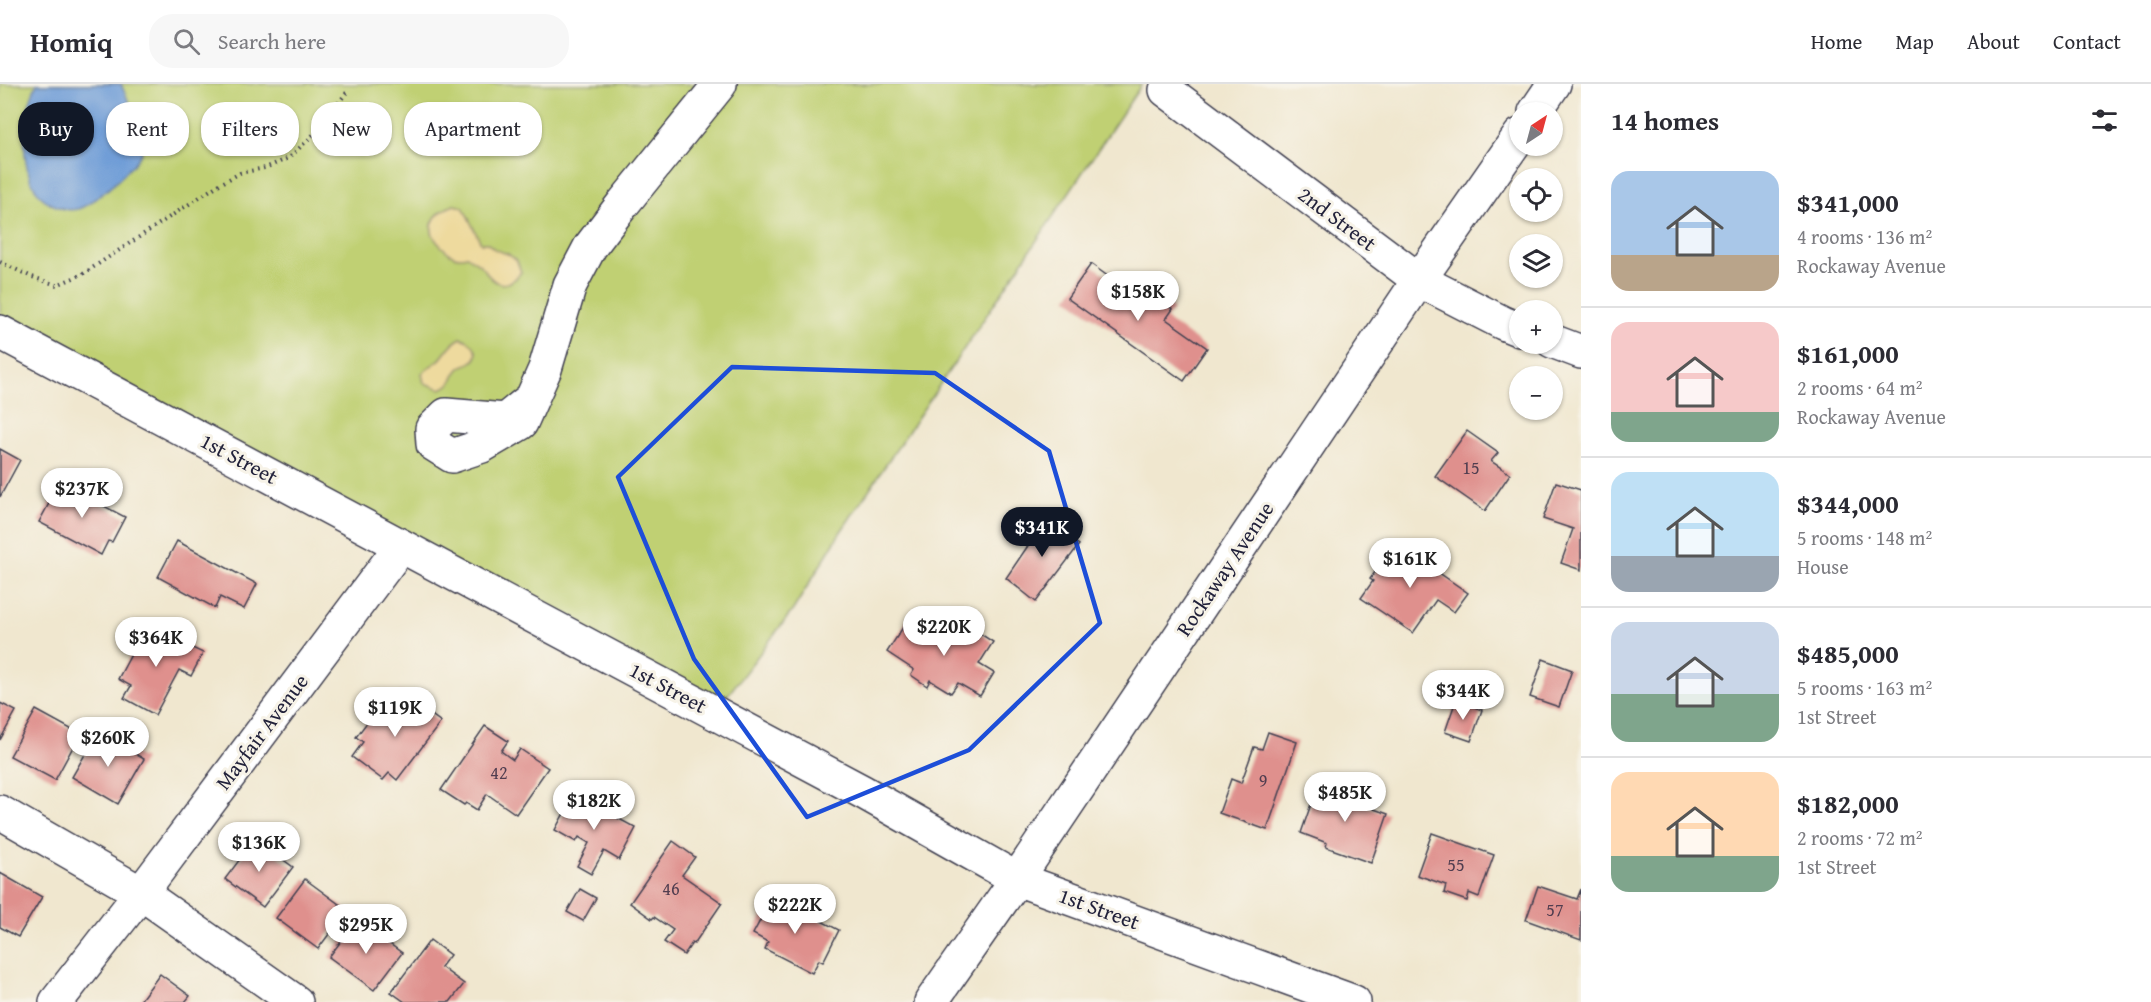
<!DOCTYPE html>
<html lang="en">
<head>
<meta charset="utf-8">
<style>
  :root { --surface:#fff; --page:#f7f7f7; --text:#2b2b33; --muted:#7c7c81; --line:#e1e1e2; --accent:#111827 }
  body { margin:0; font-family:"Gentium Book Plus",serif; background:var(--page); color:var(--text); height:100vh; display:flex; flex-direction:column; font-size:22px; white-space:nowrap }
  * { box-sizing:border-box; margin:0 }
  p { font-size:20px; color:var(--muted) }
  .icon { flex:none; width:33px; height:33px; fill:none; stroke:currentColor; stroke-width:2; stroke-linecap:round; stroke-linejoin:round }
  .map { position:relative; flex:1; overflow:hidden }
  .details { display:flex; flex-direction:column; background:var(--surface); width:570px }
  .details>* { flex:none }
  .top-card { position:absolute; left:18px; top:18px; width:570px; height:54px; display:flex; gap:12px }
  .needle { width:39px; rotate:36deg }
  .buttons { position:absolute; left:1509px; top:18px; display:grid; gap:12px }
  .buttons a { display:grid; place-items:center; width:54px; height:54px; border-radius:50%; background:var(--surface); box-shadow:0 2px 4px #0004; font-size:30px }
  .price { position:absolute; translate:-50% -51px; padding:0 14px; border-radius:21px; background:#fff; color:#222; font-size:20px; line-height:39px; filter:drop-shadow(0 2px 3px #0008) }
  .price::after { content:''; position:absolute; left:50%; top:36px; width:18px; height:14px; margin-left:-9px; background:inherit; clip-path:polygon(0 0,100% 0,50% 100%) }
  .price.on { background:var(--accent); color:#fff }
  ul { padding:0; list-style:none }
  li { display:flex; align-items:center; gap:18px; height:150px; padding:0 30px }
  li+li { border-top:2px solid var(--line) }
  li span { display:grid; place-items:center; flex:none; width:168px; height:120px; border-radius:18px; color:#555 }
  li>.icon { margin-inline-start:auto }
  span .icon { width:72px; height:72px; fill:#fffc; stroke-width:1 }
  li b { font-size:26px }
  h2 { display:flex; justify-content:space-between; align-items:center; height:72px; padding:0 30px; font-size:26px }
  .tag { padding:0 21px; border-radius:24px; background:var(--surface); box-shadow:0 2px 4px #0004; font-size:21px; line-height:54px }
  .tag.on { background:var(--accent); color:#fff }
  header { display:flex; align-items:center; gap:36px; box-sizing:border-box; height:84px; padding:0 30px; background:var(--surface); border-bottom:2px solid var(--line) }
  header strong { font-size:28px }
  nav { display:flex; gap:33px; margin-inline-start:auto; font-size:21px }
  .search { width:420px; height:54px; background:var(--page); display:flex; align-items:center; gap:15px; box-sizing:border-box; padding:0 21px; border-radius:24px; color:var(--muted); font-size:22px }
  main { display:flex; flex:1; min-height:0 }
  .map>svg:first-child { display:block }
  .green { fill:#c0d073; stroke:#717957; stroke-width:1.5 }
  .sand { fill:#eeda9e; stroke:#887e6c; stroke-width:1.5 }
  .water { fill:#6f9dd7; stroke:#486089; stroke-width:1.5 }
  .building { fill:#df908d }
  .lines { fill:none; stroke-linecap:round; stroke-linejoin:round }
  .minor-casing { stroke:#414051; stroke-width:36 }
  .major-casing { stroke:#414051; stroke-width:36 }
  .path { stroke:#414051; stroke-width:4; stroke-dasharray:1.5 4.5; stroke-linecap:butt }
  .minor { stroke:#fff; stroke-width:33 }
  .major { stroke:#fff; stroke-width:33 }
  .marked { fill:none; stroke:#1d4ed8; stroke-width:4.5; stroke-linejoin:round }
  .labels { text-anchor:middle; stroke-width:6; stroke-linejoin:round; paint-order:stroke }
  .number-label { font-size:18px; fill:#513e50 }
  .street-label { font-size:21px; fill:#22223b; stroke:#f7f3e8 }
</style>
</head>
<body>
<header>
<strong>Homiq</strong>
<div class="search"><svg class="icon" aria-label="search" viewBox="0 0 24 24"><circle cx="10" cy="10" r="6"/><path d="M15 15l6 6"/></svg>Search here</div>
<nav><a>Home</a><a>Map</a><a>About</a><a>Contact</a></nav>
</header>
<main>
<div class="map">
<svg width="1581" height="918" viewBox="0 0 1581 918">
  <rect width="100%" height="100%" fill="#f7f3e8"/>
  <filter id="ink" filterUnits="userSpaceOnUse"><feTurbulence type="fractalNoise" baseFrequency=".0167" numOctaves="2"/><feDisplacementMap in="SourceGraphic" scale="12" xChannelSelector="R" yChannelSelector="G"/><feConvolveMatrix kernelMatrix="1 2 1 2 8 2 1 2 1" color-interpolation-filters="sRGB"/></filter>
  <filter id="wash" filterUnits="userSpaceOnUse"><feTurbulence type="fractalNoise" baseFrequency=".008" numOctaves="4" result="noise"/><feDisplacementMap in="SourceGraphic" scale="24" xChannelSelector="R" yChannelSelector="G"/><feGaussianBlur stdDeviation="1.35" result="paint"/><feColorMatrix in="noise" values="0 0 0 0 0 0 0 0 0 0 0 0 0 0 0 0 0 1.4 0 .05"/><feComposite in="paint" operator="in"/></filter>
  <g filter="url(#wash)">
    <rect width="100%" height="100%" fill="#f0e7cf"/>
    <!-- green -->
    <path class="green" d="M0 0H1142L840 449 793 526 714 629 0 248Z"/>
    <!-- sand -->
    <g class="sand">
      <path d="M454 121 463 123 481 159H487L496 166 508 170 517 177 521 188C513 200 500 205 489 192 483 186 489 189 483 184 479 179 472 176 467 172 455 175 451 171 442 163 423 146 432 129 454 121Z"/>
      <path d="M461 254C470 256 484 269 472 278 468 281 463 280 459 285 451 294 455 299 441 305L424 299 422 290C427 284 431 282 437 278 447 270 446 262 461 254Z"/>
    </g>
    <!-- water -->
    <path class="water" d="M37 0H121C128 18 140 36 143 55 146 69 134 80 125 89 115 100 91 121 78 125 69 127 64 125 56 122 15 108 20 31 37 0Z"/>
    <g id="blocks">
      <!-- building -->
      <g class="building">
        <path d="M1091 180 1152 224 1158 216 1173 225 1166 235 1207 264 1184 297 1067 214Z"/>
        <path d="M1467 347 1498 369 1491 377 1510 390 1485 427 1435 392Z"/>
        <path d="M0 365 20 376 0 413Z"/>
        <path d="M1556 398 1581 406V486L1561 479 1573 445 1543 435Z"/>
        <path d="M60 399 125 433 112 458 108 457 101 471 39 438Z"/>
        <path d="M1038 429 1079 461 1036 518 1006 494 1034 453 1028 444Z"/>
        <path d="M177 457 257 500 244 525 220 513 215 524 158 493Z"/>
        <path d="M1396 459 1468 509 1454 528 1436 516 1413 549 1361 514 1373 497 1370 495Z"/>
        <path d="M909 534 941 555 948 544 963 554 970 543 993 558 979 580 994 589 980 612 958 599 951 609 930 596 927 602 911 591 914 586 887 568Z"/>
        <path d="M142 542 178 562 180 558 203 569 191 592 179 586 155 631 124 614 131 602 118 595 135 563 131 561Z"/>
        <path d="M1543 575 1572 586 1559 623 1530 613Z"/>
        <path d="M400 608 441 638 397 696 389 689 383 696 352 673 363 658 356 653 371 633 378 638Z"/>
        <path d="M1456 616 1482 626 1471 657 1445 648Z"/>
        <path d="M0 619 16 627 0 656Z"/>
        <path d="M36 626 80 650 55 696 10 672Z"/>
        <path d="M485 642 508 657 501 667 513 676 520 665 548 684 516 730 487 710 477 726 466 719 464 721 441 706Z"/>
        <path d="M98 648 144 675 118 720 72 693Z"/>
        <path d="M1268 648 1297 658 1267 746 1219 729 1231 695 1241 699 1254 663 1262 665Z"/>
        <path d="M1317 703 1337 710 1339 703 1360 710 1357 719 1388 730 1371 779 1326 763 1327 759 1301 749Z"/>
        <path d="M576 707 597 719 595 722 636 744 619 776 604 767 591 790 577 782 589 759 579 753 576 758 555 746Z"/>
        <path d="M1432 749 1494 771 1479 813 1469 809 1467 817 1444 809 1446 801 1417 791Z"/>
        <path d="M255 755 293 783 263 823 225 795Z"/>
        <path d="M673 757 695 773 682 791 722 819 694 860 692 859 684 871 664 858 673 846 654 833 652 835 630 819Z"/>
        <path d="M0 789 42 813 18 853 0 843Z"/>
        <path d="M305 795 347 826 318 865 276 834Z"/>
        <path d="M1538 802 1577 815 1581 805V856L1526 836Z"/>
        <path d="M580 805 596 814 583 837 567 828Z"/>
        <path d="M773 812 839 846 823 878 819 876 812 889 765 865 768 858 753 850Z"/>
        <path d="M357 836 402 869 374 906 329 873Z"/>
        <path d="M430 856 450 871 441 883 464 900 450 918H405L391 908Z"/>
        <path d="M160 890 190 912 185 918H139Z"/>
      </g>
    </g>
  </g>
  <g filter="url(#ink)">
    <use href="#blocks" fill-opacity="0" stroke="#414051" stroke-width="1.5"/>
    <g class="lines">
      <!-- minor casing -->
      <g class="minor-casing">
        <g id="minor">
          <path d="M1166 6 1419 196 1503 239 1520 246"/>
          <path d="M0 248 863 708 1017 795 1354 918"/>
          <path d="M1552 257 1581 268"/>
          <path d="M531 315 505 336 446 331 432 345 433 360 452 372 482 362 521 339 545 285 570 201 590 163 622 121 720 0"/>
          <path d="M0 728 141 809 296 918"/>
          <path d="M56 918 141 809 401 462"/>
        </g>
      </g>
      <!-- major casing -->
      <g class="major-casing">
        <g id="major">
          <path d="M1535 28 1554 0"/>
          <path d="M931 918 1017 795 1419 196 1520 51"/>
        </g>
      </g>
      <!-- path -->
      <path class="path" d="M0 178 32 193 57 201 83 190 218 101 240 89 265 84 289 74 314 50 347 8"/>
      <!-- minor -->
      <use href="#minor" class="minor"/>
      <!-- major -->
      <use href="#major" class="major"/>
    </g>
  </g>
  <!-- marked area -->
  <path class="marked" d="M732 283 935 289 1049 367 1100 539 969 666 807 733 694 575 618 393Z"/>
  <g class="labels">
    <!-- number labels -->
    <g class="number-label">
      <text x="1471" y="390">15</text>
      <text x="499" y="695">42</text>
      <text x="1263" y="703">9</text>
      <text x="1456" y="787">55</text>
      <text x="671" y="811">46</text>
      <text x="1555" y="832">57</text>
    </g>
    <!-- street labels -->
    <g class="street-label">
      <text transform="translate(1337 135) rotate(37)" y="7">2nd Street</text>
      <text transform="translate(239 375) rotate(28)" y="7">1st Street</text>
      <text transform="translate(1225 485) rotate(-56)" y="7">Rockaway Avenue</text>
      <text transform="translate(668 604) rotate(28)" y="7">1st Street</text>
      <text transform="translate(262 648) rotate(-53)" y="7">Mayfair Avenue</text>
      <text transform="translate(1099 825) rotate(20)" y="7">1st Street</text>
    </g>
  </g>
</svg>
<div class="buttons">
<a><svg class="needle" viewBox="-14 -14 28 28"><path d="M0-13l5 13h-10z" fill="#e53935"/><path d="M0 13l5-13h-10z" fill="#7c7c81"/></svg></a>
<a><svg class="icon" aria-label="locate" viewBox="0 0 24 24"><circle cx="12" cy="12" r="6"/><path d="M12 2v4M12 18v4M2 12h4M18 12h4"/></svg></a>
<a><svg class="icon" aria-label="layers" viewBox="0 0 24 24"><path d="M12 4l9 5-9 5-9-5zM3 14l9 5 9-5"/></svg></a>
<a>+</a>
<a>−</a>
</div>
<b class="price" style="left:1138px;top:238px">$158K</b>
<b class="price" style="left:82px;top:435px">$237K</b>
<b class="price on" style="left:1042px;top:474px">$341K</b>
<b class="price" style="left:1410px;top:505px">$161K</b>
<b class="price" style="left:944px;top:573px">$220K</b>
<b class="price" style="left:156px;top:584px">$364K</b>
<b class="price" style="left:1463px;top:637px">$344K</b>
<b class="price" style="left:395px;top:654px">$119K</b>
<b class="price" style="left:108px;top:684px">$260K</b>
<b class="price" style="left:1345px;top:739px">$485K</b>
<b class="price" style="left:594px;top:747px">$182K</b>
<b class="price" style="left:259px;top:789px">$136K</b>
<b class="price" style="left:795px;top:851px">$222K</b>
<b class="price" style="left:366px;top:871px">$295K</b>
<div class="top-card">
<a class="tag on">Buy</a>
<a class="tag">Rent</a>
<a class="tag">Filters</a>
<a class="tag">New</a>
<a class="tag">Apartment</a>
</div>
</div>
<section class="details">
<h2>14 homes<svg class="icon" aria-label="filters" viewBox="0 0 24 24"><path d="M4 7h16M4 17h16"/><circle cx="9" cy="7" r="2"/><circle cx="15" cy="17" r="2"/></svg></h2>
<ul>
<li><span style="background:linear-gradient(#a9c7e8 70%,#b9a48a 0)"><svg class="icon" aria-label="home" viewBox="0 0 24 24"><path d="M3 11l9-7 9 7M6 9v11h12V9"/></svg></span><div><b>$341,000</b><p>4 rooms · 136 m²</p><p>Rockaway Avenue</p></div></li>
<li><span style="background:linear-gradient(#f6c9c9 75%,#7fa58c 0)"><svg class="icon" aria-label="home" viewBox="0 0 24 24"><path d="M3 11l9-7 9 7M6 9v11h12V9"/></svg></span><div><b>$161,000</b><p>2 rooms · 64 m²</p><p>Rockaway Avenue</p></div></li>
<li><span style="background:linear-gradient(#bfe0f5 70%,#9aa5b1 0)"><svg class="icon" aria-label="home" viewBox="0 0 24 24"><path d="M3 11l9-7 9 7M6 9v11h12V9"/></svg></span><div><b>$344,000</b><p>5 rooms · 148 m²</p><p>House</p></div></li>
<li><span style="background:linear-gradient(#c9d6e8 60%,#7fa58c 0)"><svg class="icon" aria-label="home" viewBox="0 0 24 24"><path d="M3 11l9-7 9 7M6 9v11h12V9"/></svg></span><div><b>$485,000</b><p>5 rooms · 163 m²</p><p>1st Street</p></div></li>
<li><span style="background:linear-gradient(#ffd9b3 70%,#7fa58c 0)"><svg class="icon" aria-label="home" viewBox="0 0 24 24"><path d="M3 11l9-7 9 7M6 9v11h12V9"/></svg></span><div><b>$182,000</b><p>2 rooms · 72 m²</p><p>1st Street</p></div></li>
</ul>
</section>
</main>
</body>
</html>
